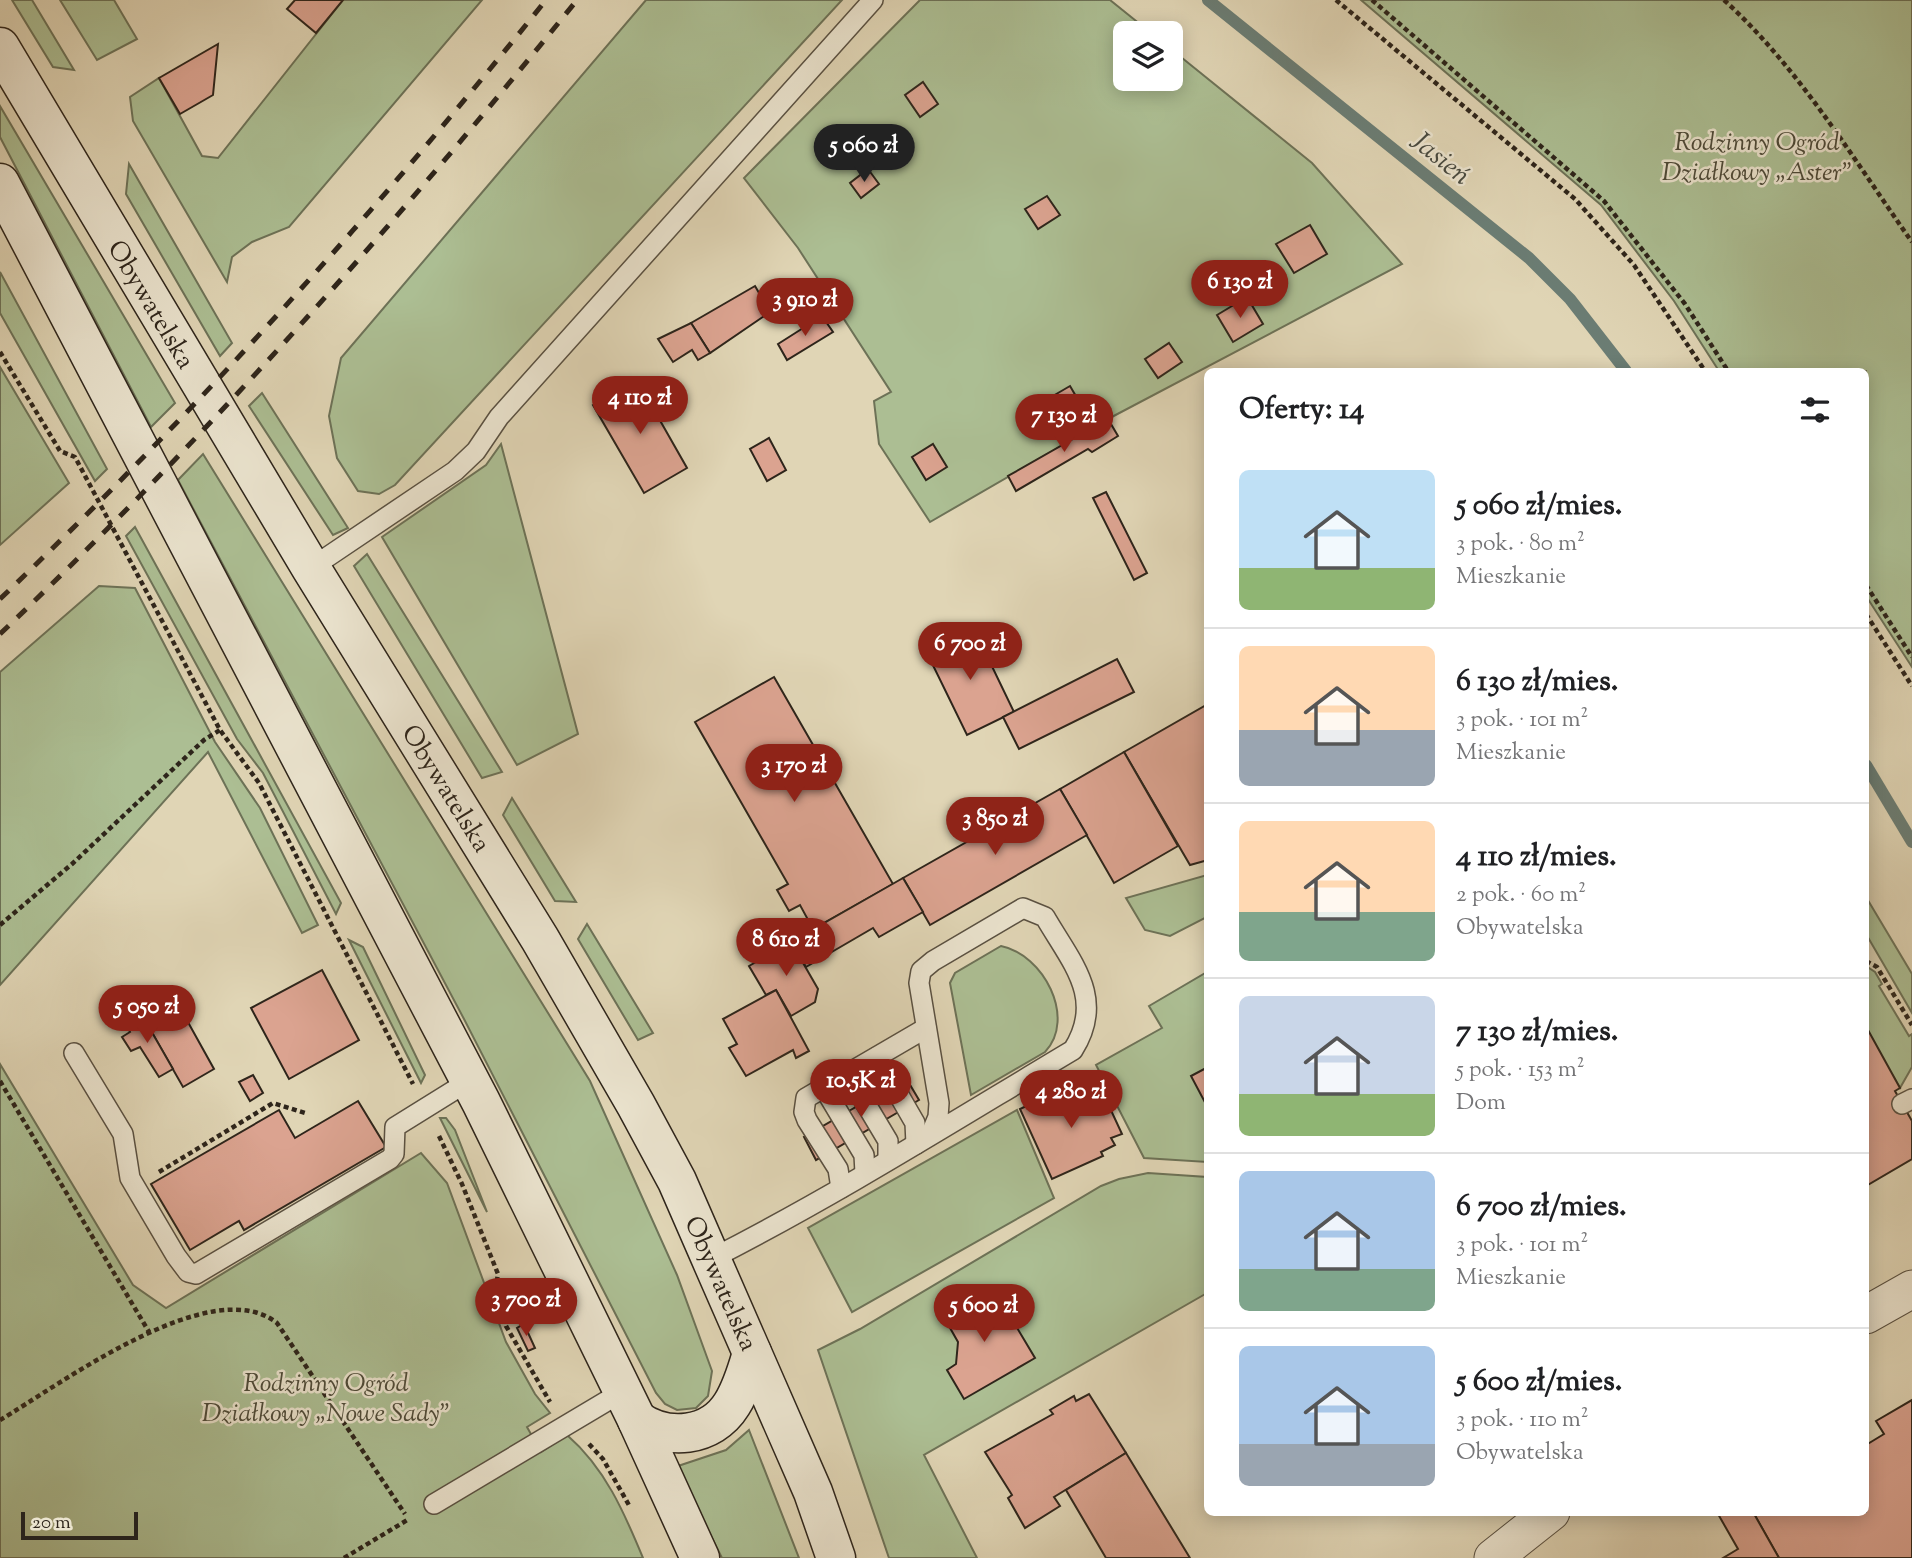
<!DOCTYPE html>
<html lang="pl">
<head>
<meta charset="utf-8">
<style>
  :root { --surface:#fff; --page:#f6f6f6; --text:#202124; --muted:#757577; --line:#e0e0e0; --accent:#8f2418 }
  body { margin:0; font-family:"Sorts Mill Goudy",serif; background:var(--page); color:var(--text); height:100vh; display:flex; flex-direction:column; font-size:26px; white-space:nowrap }
  * { box-sizing:border-box; margin:0 }
  p { font-size:23px; color:var(--muted) }
  .icon { flex:none; width:38px; height:38px; fill:none; stroke:currentColor; stroke-width:2; stroke-linecap:round; stroke-linejoin:round }
  .map { position:relative; flex:1; overflow:hidden }
  .sheet { position:absolute; left:1204px; top:368px; width:665px; height:1148px; display:flex; flex-direction:column; background:var(--surface); border-radius:10px; box-shadow:0 4px 18px #0003 }
  .sheet>* { flex:none }
  .tools { position:absolute; left:1113px; top:21px; display:grid; gap:14px }
  .tools a { display:grid; place-items:center; width:70px; height:70px; border-radius:10px; background:var(--surface); box-shadow:0 4px 18px #0003; font-size:35px }
  .scale { position:absolute; left:21px; bottom:18px; width:117px; box-sizing:border-box; padding-left:7px; border:4px solid #2e251b; border-top:0; font-size:19px; line-height:24px; white-space:nowrap; color:#2e251b; -webkit-text-stroke:5px #ebe4cf; paint-order:stroke }
  .price { position:absolute; translate:-50% -60px; padding:0 16px; border-radius:24px; background:var(--accent); color:#fff; font-size:23px; line-height:46px; filter:drop-shadow(0 2px 4px #0008) }
  .price::after { content:''; position:absolute; left:50%; top:42px; width:21px; height:16px; margin-left:-10px; background:inherit; clip-path:polygon(0 0,100% 0,50% 100%) }
  .price.on { background:#222; color:#fff }
  ul { padding:0; list-style:none }
  li { display:flex; align-items:center; gap:21px; height:175px; padding:0 35px }
  li+li { border-top:2px solid var(--line) }
  li span { display:grid; place-items:center; flex:none; width:196px; height:140px; border-radius:10px; color:#555 }
  li>.icon { margin-inline-start:auto }
  span .icon { width:84px; height:84px; fill:#fffc; stroke-width:1 }
  li b { font-size:30px }
  h2 { display:flex; justify-content:space-between; align-items:center; height:84px; padding:0 35px; font-size:30px }
  .map>svg:first-child { display:block }
  .green { fill:#acbe93; stroke:#6d7257; stroke-width:2 }
  .lines { fill:none; stroke-linecap:round; stroke-linejoin:round }
  .stream { stroke:#6b7d74; stroke-width:12 }
  .building { fill:#dba390; stroke:#2e251b; stroke-width:2 }
  .service-casing { stroke:#5a5142; stroke-width:22 }
  .minor-casing { stroke:#5a5142; stroke-width:39 }
  .secondary-casing { stroke:#2e251b; stroke-width:41 }
  .path { stroke:#2e251b; stroke-width:4.5; stroke-dasharray:5 3.5; stroke-linecap:butt }
  .service { stroke:#ebe4cf; stroke-width:19 }
  .minor { stroke:#ebe4cf; stroke-width:37 }
  .secondary { stroke:#ebe4cf; stroke-width:38 }
  .rail { stroke:#2e251b; stroke-width:5; stroke-dasharray:12 12; stroke-linecap:butt }
  .labels { text-anchor:middle; stroke-width:5; stroke-linejoin:round; paint-order:stroke }
  .park-label { font-size:26px; font-style:italic; fill:#4e4b39; stroke:#ebe4cf }
  .street-label { font-size:26px; fill:#2e251b; stroke:#ebe4cf }
  .water-label { font-size:28px; font-style:italic; fill:#484a40; stroke:#ebe4cf }
</style>
</head>
<body>
<div class="map">
<svg width="1912" height="1558" viewBox="0 0 1912 1558">
  <rect width="100%" height="100%" fill="#e0d5b5"/>
  <filter id="stains"><feTurbulence type="fractalNoise" baseFrequency=".00286" numOctaves="4"/><feColorMatrix values="0 0 0 0 .2 0 0 0 0 .09 0 0 0 0 .02 0 0 0 .5 -.17"/></filter>
  <radialGradient id="worn" r=".72"><stop offset=".6" stop-color="#630" stop-opacity="0"/><stop offset="1" stop-color="#630" stop-opacity=".3"/></radialGradient>
  <!-- green -->
  <g class="green">
    <path d="M12 0H32L74 70 53 67Z"/>
    <path d="M60 0H114L137 39 97 60Z"/>
    <path d="M343 0H482L289 227 252 242 232 257 227 282 133 121 130 97 159 78 202 156 218 158Z"/>
    <path d="M646 0H842L395 485 379 494 358 491 337 458 329 416 341 358Z"/>
    <path d="M920 0H1110L1151 33H1125V79H1171V49L1312 163 1402 264 1108 419 930 522 879 444 874 401 891 392 798 248 744 178Z"/>
    <path d="M1361 0H1912V667L1866 596V371H1719L1674 301 1601 205Z"/>
    <path d="M0 106 175 403 151 427 0 137Z"/>
    <path d="M129 164 232 343 220 356 126 194Z"/>
    <path d="M0 272 107 469 95 481 0 313Z"/>
    <path d="M0 367 69 483 0 545Z"/>
    <path d="M262 393 348 528 333 535 249 406Z"/>
    <path d="M501 444 578 734 517 765 382 537 486 465Z"/>
    <path d="M203 454 590 1081 677 1275 712 1371 708 1396 696 1408 677 1410 665 1404 656 1393 464 1019 178 480Z"/>
    <path d="M135 527 341 903 336 914 263 773 237 739 126 536Z"/>
    <path d="M367 554 502 772 482 778 354 566Z"/>
    <path d="M99 586 135 588 215 742 260 808 318 925 302 933 208 752 0 985V672Z"/>
    <path d="M512 798 576 902 555 901 503 815Z"/>
    <path d="M1207 875V917L1170 936 1145 930 1126 898Z"/>
    <path d="M1866 897 1912 974V1013L1866 934Z"/>
    <path d="M587 924 653 1033 638 1040 578 939Z"/>
    <path d="M349 940 363 947 425 1075 421 1083Z"/>
    <path d="M1001 946C1043 954 1077 1018 1045 1052L971 1095 950 983 955 973Z"/>
    <path d="M1866 966 1875 972 1882 984 1879 986 1909 1036 1912 1034V1067L1900 1088 1866 1031Z"/>
    <path d="M1207 972V1162L1144 1158 1096 1065 1162 1028 1149 1006Z"/>
    <path d="M0 1064 133 1285 166 1308 421 1153 447 1183 506 1342 535 1394 550 1413 527 1427 541 1452 567 1435C605 1468 624 1512 643 1558H0Z"/>
    <path d="M1017 1110 1054 1198 852 1312 808 1228Z"/>
    <path d="M440 1118H446L455 1130 487 1212Z"/>
    <path d="M1148 1173 1207 1177V1293L924 1455 977 1558H889L818 1350 860 1329 1101 1186 1119 1179Z"/>
    <path d="M749 1430 799 1558H722L679 1473 678 1466 726 1450Z"/>
  </g>
  <g class="lines">
    <!-- stream -->
    <g class="stream">
      <path d="M1208 0 1529 258 1570 299 1626 371"/>
      <path d="M1866 765 1912 842"/>
    </g>
  </g>
  <!-- building -->
  <g class="building">
    <path d="M295 0H343L316 33 287 9Z"/>
    <path d="M218 44 213 95 180 114 159 78Z"/>
    <path d="M923 82 938 104 920 117 905 95Z"/>
    <path d="M868 169 879 184 861 198 850 183Z"/>
    <path d="M1047 196 1060 215 1038 229 1025 209Z"/>
    <path d="M1310 225 1327 254 1294 273 1276 244Z"/>
    <path d="M755 286 770 312 710 353 691 323Z"/>
    <path d="M1247 297 1263 324 1233 342 1217 315Z"/>
    <path d="M822 316 833 332 787 360 778 344Z"/>
    <path d="M691 323 710 353 698 360 692 350 673 362 658 339Z"/>
    <path d="M1169 343 1182 362 1158 378 1145 359Z"/>
    <path d="M637 380 687 468 644 493 593 405Z"/>
    <path d="M1070 386 1084 410 1060 424 1046 400Z"/>
    <path d="M1108 419 1118 436 1092 452 1088 449 1016 491 1008 476Z"/>
    <path d="M769 438 786 470 767 481 750 449Z"/>
    <path d="M933 444 947 467 926 480 912 457Z"/>
    <path d="M1106 492 1147 573 1134 580 1093 498Z"/>
    <path d="M974 629 1014 712 967 735 926 651Z"/>
    <path d="M1117 659 1134 692 1019 749 1003 717Z"/>
    <path d="M774 677 893 884 813 929 800 905 789 911 777 890 788 884 695 722Z"/>
    <path d="M1208 704V860L1190 865 1124 752Z"/>
    <path d="M1124 752 1178 846 1114 883 1060 789Z"/>
    <path d="M1060 789 1087 835 930 925 903 878Z"/>
    <path d="M903 878 923 912 879 937 873 928 806 967 791 942Z"/>
    <path d="M791 942 818 989 815 1002 791 1016 776 990 766 995 749 966Z"/>
    <path d="M322 970 359 1040 289 1079 251 1008Z"/>
    <path d="M776 990 809 1051 796 1058 793 1050 746 1076 729 1048 737 1044 723 1019Z"/>
    <path d="M174 997 214 1069 183 1087 142 1015Z"/>
    <path d="M142 1015 173 1069 159 1077 140 1047 131 1051 122 1037 130 1032 126 1024Z"/>
    <path d="M1868 1030 1900 1088 1895 1091 1912 1121V1159L1866 1186Z"/>
    <path d="M1208 1067V1108L1191 1076Z"/>
    <path d="M253 1075 263 1093 250 1101 239 1082Z"/>
    <path d="M906 1078 919 1100 816 1160 804 1137Z"/>
    <path d="M1069 1086 1078 1105 1103 1093 1122 1134 1111 1138 1115 1145 1101 1152 1103 1156 1052 1179 1020 1109Z"/>
    <path d="M358 1101 386 1147 244 1230 239 1221 190 1250 151 1184 279 1110 295 1138Z"/>
    <path d="M981 1289 998 1317 1007 1311 1035 1358 964 1399 947 1370 956 1364 958 1342 941 1312Z"/>
    <path d="M524 1324 535 1348 528 1351 517 1328Z"/>
    <path d="M1089 1394 1126 1453 1054 1497 1060 1506 1025 1528 1008 1498 1012 1495 985 1452 1053 1414 1050 1410 1074 1396 1076 1401Z"/>
    <path d="M1912 1400V1558H1779L1753 1512H1866V1445L1884 1434 1876 1421Z"/>
    <path d="M1126 1453 1190 1558H1106L1066 1490Z"/>
    <path d="M1722 1512H1753L1779 1558H1723L1738 1549 1718 1514Z"/>
  </g>
  <g class="lines">
    <!-- service casing -->
    <g class="service-casing">
      <g id="service">
        <path d="M311 568 455 471 476 451 499 417 873 0"/>
        <path d="M74 1053 123 1134 130 1178 176 1256 188 1272 196 1274 390 1159 394 1154 395 1127 469 1081"/>
        <path d="M877 1057 915 1123 916 1144"/>
        <path d="M848 1074 888 1141V1160"/>
        <path d="M824 1088 864 1155 865 1173"/>
        <path d="M1902 1104 1912 1099"/>
        <path d="M841 1188 838 1169 807 1120 804 1112 806 1098 926 1028"/>
        <path d="M711 1259C835 1196 954 1121 1073 1050 1106 998 1071 962 1045 917L1023 908 933 961 921 971 919 983 939 1103 938 1117 930 1136"/>
        <path d="M434 1504 622 1392"/>
      </g>
    </g>
    <!-- minor casing -->
    <g class="minor-casing">
      <g id="minor">
        <path d="M1866 1315 1912 1289"/>
        <path d="M1493 1558 1551 1512"/>
      </g>
    </g>
    <!-- secondary casing -->
    <g class="secondary-casing">
      <g id="secondary">
        <path d="M0 47 311 568 540 939 636 1105 677 1181 711 1259 813 1492 836 1558"/>
        <path d="M0 183 481 1102 637 1420 700 1558"/>
        <path d="M637 1420C667 1441 711 1438 732 1404 742 1388 747 1370 752 1353"/>
      </g>
    </g>
    <!-- path -->
    <g class="path">
      <path d="M1336 0 1575 199 1634 265 1705 371"/>
      <path d="M1372 0 1604 201 1685 304 1728 371"/>
      <path d="M1724 0C1799 68 1854 160 1912 242"/>
      <path d="M0 352 60 451 75 457 220 730 259 783 413 1084"/>
      <path d="M1866 585 1912 657"/>
      <path d="M1866 614 1912 686"/>
      <path d="M0 925 72 864 204 740 220 730"/>
      <path d="M1866 961 1877 967 1912 1025"/>
      <path d="M0 1081 149 1332"/>
      <path d="M439 1136 462 1184 498 1274 495 1291 506 1326 550 1402"/>
      <path d="M159 1172 273 1103 305 1113"/>
      <path d="M0 1420C60 1385 211 1271 277 1323L405 1514"/>
      <path d="M589 1444 603 1459 630 1507"/>
      <path d="M344 1558 409 1519"/>
    </g>
    <!-- service -->
    <use href="#service" class="service"/>
    <!-- minor -->
    <use href="#minor" class="minor"/>
    <!-- secondary -->
    <use href="#secondary" class="secondary"/>
    <!-- rail -->
    <g class="rail">
      <path d="M0 599C196 412 377 211 546 0"/>
      <path d="M0 634C207 437 397 223 577 0"/>
    </g>
  </g>
  <g class="labels">
    <!-- park labels -->
    <g class="park-label">
      <text x="1757" y="150">Rodzinny Ogród<tspan x="1757" dy="30">Działkowy „Aster”</tspan></text>
      <text x="326" y="1391">Rodzinny Ogród<tspan x="326" dy="30">Działkowy „Nowe Sady”</tspan></text>
    </g>
    <!-- street labels -->
    <g class="street-label">
      <text transform="translate(152 304) rotate(59)" y="9">Obywatelska</text>
      <text transform="translate(447 788) rotate(58)" y="9">Obywatelska</text>
      <text transform="translate(722 1283) rotate(66)" y="9">Obywatelska</text>
    </g>
    <!-- water labels -->
    <g class="water-label">
      <text transform="translate(1442 157) rotate(39)" y="10">Jasień</text>
    </g>
  </g>
  <rect width="100%" height="100%" filter="url(#stains)"/>
  <rect width="100%" height="100%" fill="url(#worn)"/>
</svg>
<div class="tools">
<a><svg class="icon" aria-label="layers" viewBox="0 0 24 24"><path d="M12 4l9 5-9 5-9-5zM3 14l9 5 9-5"/></svg></a>
</div>
<div class="scale">20 m</div>
<b class="price on" style="left:864px;top:184px">5 060 zł</b>
<b class="price" style="left:1240px;top:320px">6 130 zł</b>
<b class="price" style="left:805px;top:338px">3 910 zł</b>
<b class="price" style="left:640px;top:436px">4 110 zł</b>
<b class="price" style="left:1064px;top:454px">7 130 zł</b>
<b class="price" style="left:970px;top:682px">6 700 zł</b>
<b class="price" style="left:794px;top:804px">3 170 zł</b>
<b class="price" style="left:995px;top:857px">3 850 zł</b>
<b class="price" style="left:786px;top:978px">8 610 zł</b>
<b class="price" style="left:147px;top:1045px">5 050 zł</b>
<b class="price" style="left:861px;top:1119px">10.5K zł</b>
<b class="price" style="left:1071px;top:1130px">4 280 zł</b>
<b class="price" style="left:526px;top:1338px">3 700 zł</b>
<b class="price" style="left:984px;top:1344px">5 600 zł</b>
<section class="sheet">
<h2>Oferty: 14<svg class="icon" aria-label="filters" viewBox="0 0 24 24"><path d="M4 7h16M4 17h16"/><circle cx="9" cy="7" r="2"/><circle cx="15" cy="17" r="2"/></svg></h2>
<ul>
<li><span style="background:linear-gradient(#bfe0f5 70%,#8fb573 0)"><svg class="icon" aria-label="home" viewBox="0 0 24 24"><path d="M3 11l9-7 9 7M6 9v11h12V9"/></svg></span><div><b>5 060 zł/mies.</b><p>3 pok. · 80 m²</p><p>Mieszkanie</p></div></li>
<li><span style="background:linear-gradient(#ffd9b3 60%,#9aa5b1 0)"><svg class="icon" aria-label="home" viewBox="0 0 24 24"><path d="M3 11l9-7 9 7M6 9v11h12V9"/></svg></span><div><b>6 130 zł/mies.</b><p>3 pok. · 101 m²</p><p>Mieszkanie</p></div></li>
<li><span style="background:linear-gradient(#ffd9b3 65%,#7fa58c 0)"><svg class="icon" aria-label="home" viewBox="0 0 24 24"><path d="M3 11l9-7 9 7M6 9v11h12V9"/></svg></span><div><b>4 110 zł/mies.</b><p>2 pok. · 60 m²</p><p>Obywatelska</p></div></li>
<li><span style="background:linear-gradient(#c9d6e8 70%,#8fb573 0)"><svg class="icon" aria-label="home" viewBox="0 0 24 24"><path d="M3 11l9-7 9 7M6 9v11h12V9"/></svg></span><div><b>7 130 zł/mies.</b><p>5 pok. · 153 m²</p><p>Dom</p></div></li>
<li><span style="background:linear-gradient(#a9c7e8 70%,#7fa58c 0)"><svg class="icon" aria-label="home" viewBox="0 0 24 24"><path d="M3 11l9-7 9 7M6 9v11h12V9"/></svg></span><div><b>6 700 zł/mies.</b><p>3 pok. · 101 m²</p><p>Mieszkanie</p></div></li>
<li><span style="background:linear-gradient(#a9c7e8 70%,#9aa5b1 0)"><svg class="icon" aria-label="home" viewBox="0 0 24 24"><path d="M3 11l9-7 9 7M6 9v11h12V9"/></svg></span><div><b>5 600 zł/mies.</b><p>3 pok. · 110 m²</p><p>Obywatelska</p></div></li>
</ul>
</section>
</div>
</body>
</html>
